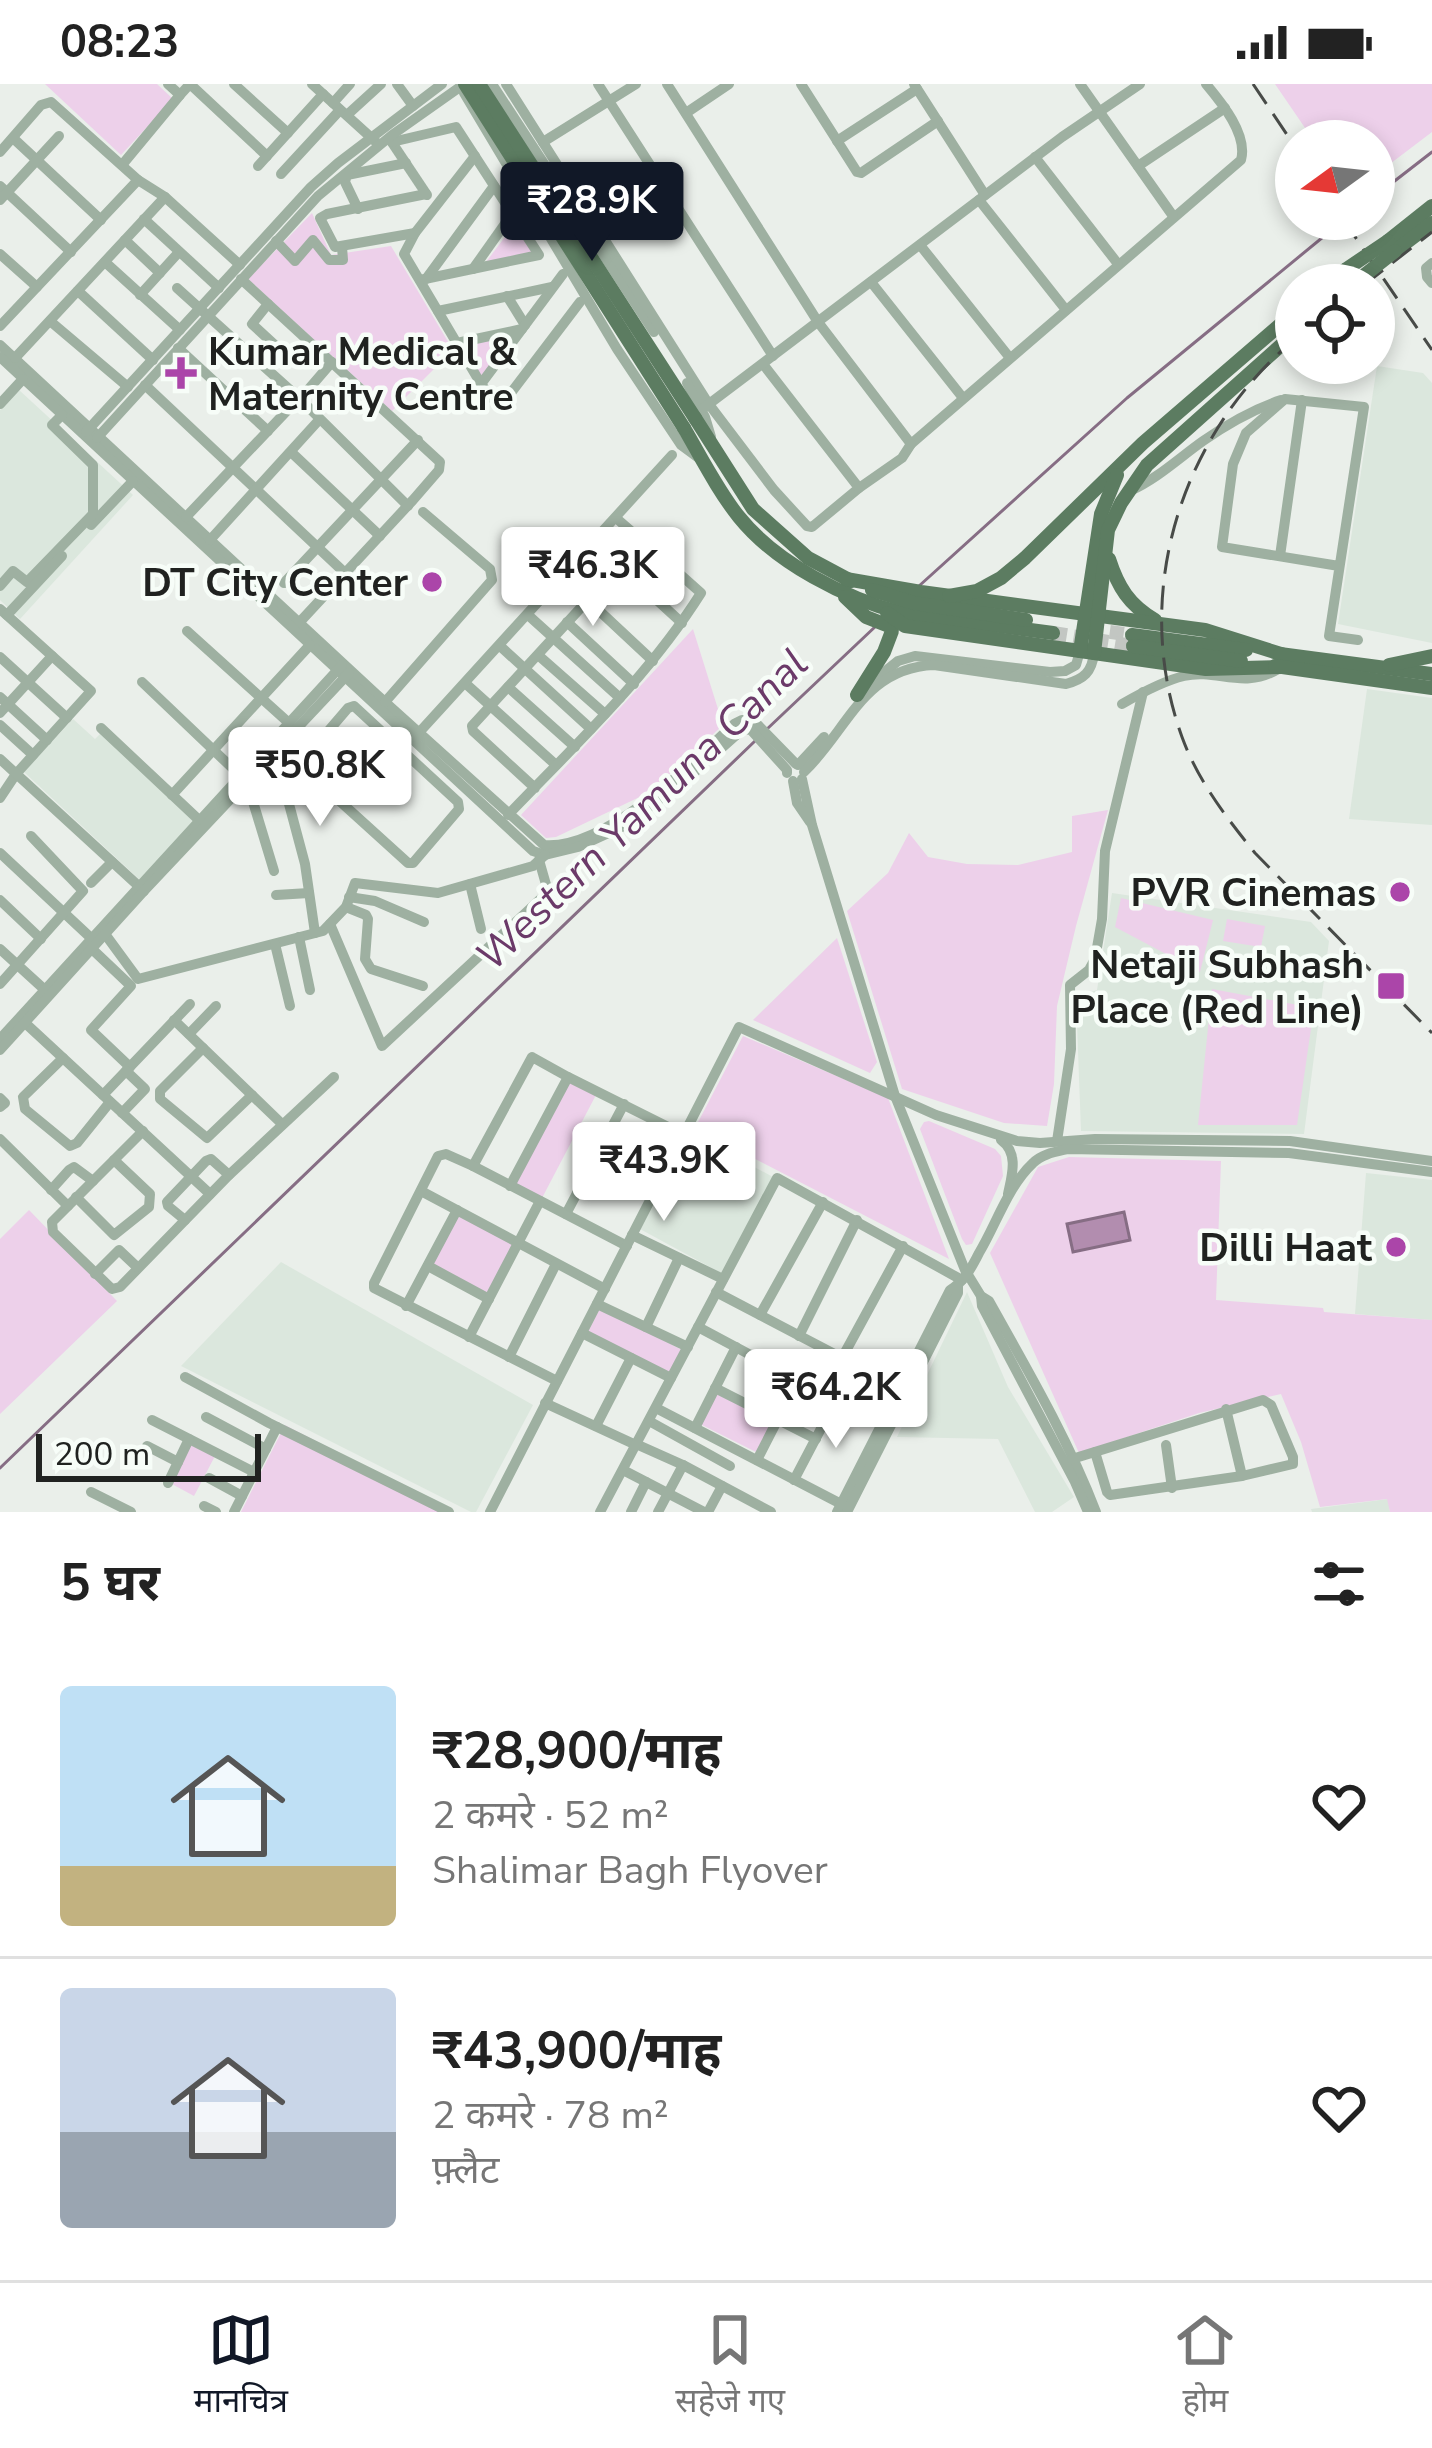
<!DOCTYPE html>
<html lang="hi">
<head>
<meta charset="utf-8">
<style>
  :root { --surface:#fff; --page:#f6f6f6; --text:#222; --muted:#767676; --line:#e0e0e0; --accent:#111827 }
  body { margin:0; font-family:"Nunito Sans","Noto Sans Devanagari",sans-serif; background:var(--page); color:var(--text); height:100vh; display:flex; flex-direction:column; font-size:45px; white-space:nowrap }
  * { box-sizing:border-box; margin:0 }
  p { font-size:39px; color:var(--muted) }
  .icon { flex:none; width:66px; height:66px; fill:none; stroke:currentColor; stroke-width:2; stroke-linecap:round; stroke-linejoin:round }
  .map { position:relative; height:1428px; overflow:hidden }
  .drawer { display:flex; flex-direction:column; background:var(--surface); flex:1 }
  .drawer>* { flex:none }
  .needle { width:78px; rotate:255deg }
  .controls { position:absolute; left:1275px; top:36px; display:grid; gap:24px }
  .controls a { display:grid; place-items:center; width:120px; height:120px; border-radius:50%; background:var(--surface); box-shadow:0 6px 18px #0003; font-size:60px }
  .scale { position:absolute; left:36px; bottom:30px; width:225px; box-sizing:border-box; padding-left:12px; border:6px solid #202220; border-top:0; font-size:33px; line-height:42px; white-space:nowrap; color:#202220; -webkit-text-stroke:9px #f7fdf8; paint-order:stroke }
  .price { position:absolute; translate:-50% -102px; padding:0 27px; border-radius:12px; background:#fff; color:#222; font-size:39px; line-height:78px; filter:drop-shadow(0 3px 6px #0008) }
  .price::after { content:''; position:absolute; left:50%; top:72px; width:36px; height:27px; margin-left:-18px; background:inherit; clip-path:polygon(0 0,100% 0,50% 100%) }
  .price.selected { background:var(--accent); color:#fff }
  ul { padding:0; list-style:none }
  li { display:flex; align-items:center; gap:36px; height:300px; padding:0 60px }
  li+li { border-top:3px solid var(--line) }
  li span { display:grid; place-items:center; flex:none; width:336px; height:240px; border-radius:12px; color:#555 }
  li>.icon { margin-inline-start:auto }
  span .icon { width:144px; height:144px; fill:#fffc; stroke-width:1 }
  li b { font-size:51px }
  h2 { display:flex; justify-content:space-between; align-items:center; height:144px; padding:0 60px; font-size:51px }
  .status { display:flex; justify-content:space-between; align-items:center; height:84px; padding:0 60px; background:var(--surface); direction:ltr }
  .status svg { height:33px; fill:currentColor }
  .tab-bar { display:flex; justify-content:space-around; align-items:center; height:168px; border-top:3px solid var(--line); background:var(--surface); font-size:33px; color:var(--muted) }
  .tab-bar a { display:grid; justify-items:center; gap:6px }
  .tab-bar .selected { color:var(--accent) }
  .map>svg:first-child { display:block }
  .built { fill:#dbe7dd }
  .green { fill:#edd0ea }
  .water { fill:#b28daf; stroke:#866d84; stroke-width:3 }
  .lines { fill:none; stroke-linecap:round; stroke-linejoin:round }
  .stream { stroke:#866d84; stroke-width:3 }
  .major-tunnel { stroke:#c2c6c2; stroke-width:14; stroke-dasharray:14 7; stroke-linecap:butt }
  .minor { stroke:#9eb0a1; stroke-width:10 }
  .major { stroke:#5c7c61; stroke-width:14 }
  .rail { stroke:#484b48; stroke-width:3; stroke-dasharray:24 12; stroke-linecap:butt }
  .major-bridge { stroke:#5c7c61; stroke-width:14 }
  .poi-dot { fill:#ab45a9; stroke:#f7fdf8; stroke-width:4.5 }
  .labels { text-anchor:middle; stroke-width:9; stroke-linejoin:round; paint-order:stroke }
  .poi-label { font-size:39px; font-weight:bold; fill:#202220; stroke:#f7fdf8; text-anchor:end }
  .water-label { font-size:42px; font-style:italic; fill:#6b3a69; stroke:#f7fdf8 }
</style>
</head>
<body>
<div class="status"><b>08:23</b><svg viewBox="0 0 49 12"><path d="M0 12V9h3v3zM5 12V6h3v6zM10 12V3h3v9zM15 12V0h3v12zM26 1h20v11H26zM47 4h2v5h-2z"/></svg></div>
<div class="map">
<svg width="1432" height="1428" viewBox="0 0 1432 1428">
  <rect width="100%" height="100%" fill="#eaefea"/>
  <!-- built -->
  <g class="built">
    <path d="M1377 282 1423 289 1432 299V559L1338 540Z"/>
    <path d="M19 306 133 411 20 535 0 516V326Z"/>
    <path d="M1367 605 1432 614V741L1349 735Z"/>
    <path d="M73 635 95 655 101 649 194 737 140 796 24 688Z"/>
    <path d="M1112 809 1311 838 1329 857 1304 1050 1081 1047 1076 913 1097 906Z"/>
    <path d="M691 1049 773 1093 721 1189 640 1145Z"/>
    <path d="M1366 1089 1432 1096V1236L1355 1230Z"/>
    <path d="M281 1178 533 1321 476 1428H471L181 1282Z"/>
    <path d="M967 1208 1008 1303 1074 1413 1052 1428H1035L998 1355 897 1353Z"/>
    <path d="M1388 1415 1390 1428H1312L1311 1425Z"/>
  </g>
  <!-- green -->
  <g class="green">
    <path d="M45 0H157L173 15 121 71Z"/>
    <path d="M1275 0H1432V48L1374 92V57H1314Z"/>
    <path d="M312 129 331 171 391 162 453 266 392 327 248 195Z"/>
    <path d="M514 141 532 168 486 178Z"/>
    <path d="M514 251 481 293 463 261Z"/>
    <path d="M693 545 723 641 650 708 556 753 546 754 521 731Z"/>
    <path d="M1108 726 1076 842 1057 922 1054 1000 1047 1042 1004 1039 902 1005 847 827 888 789 909 749 928 773 967 780 1018 781 1072 768V732Z"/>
    <path d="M1121 814 1213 836 1200 888 1115 843Z"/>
    <path d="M1227 835 1265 842 1261 863 1223 857Z"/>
    <path d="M837 854 877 978 870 989 753 936Z"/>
    <path d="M1212 905 1314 924 1297 1041H1198Z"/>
    <path d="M743 952 888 1014 949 1175 695 1044Z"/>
    <path d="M569 995 597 1009 542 1114 515 1100Z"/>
    <path d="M929 1037 995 1065 1001 1072 1003 1092 972 1160 966 1161 962 1155 920 1045 924 1038Z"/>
    <path d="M1069 1073 1221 1077 1216 1216 1323 1224 1324 1228 1432 1236V1428H1390L1387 1415 1320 1423 1301 1358 1281 1310 1199 1329 1079 1369 990 1169 1038 1083Z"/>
    <path d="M29 1126 117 1217 0 1330V1155Z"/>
    <path d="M457 1131 513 1160 488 1210 432 1180Z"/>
    <path d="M600 1224 682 1266 670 1290 588 1248Z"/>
    <path d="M716 1309 773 1338 758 1369 700 1340Z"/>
    <path d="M285 1341 453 1428H241Z"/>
    <path d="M191 1359 215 1372 194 1412 170 1399Z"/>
  </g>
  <!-- water -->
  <path class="water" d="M1124 1128 1130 1156 1073 1168 1067 1140Z"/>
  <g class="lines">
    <!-- stream -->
    <g class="stream">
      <path d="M1374 113 1432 68"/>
      <path d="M919 502 1127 314 1345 135"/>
      <path d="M766 646 877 541"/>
      <path d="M0 1384 755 657"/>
    </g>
    <!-- major-tunnel -->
    <g class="major-tunnel">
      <path d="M1089 545 1132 551"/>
      <path d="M1053 549 1133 562"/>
    </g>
    <!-- minor -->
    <g class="minor">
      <path d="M168 0 180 11 190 0 267 72"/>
      <path d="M234 0 288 49"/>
      <path d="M312 0 376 58"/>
      <path d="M397 0 413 22"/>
      <path d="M492 0 654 248"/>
      <path d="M506 0 708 319 774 406 807 442 812 443 859 404 763 280"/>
      <path d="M598 0 773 272"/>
      <path d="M667 0 818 238 911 360 1241 76C1248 51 1222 19 1206 0"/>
      <path d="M801 0 857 88 861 89 938 37"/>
      <path d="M914 0 985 111"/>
      <path d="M1080 0 1173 132"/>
      <path d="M464 9 617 265 681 361 700 375"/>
      <path d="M333 19 350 0"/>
      <path d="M686 29 729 0"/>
      <path d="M347 31 381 0"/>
      <path d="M13 54 101 136"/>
      <path d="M391 57 427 111"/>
      <path d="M837 57 917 5"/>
      <path d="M392 58 456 43 539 171 420 196"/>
      <path d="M543 58 636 0"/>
      <path d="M0 68 41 21 51 18 138 96 165 113"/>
      <path d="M475 72 415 149 404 170 481 300 497 320 504 318 580 218"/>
      <path d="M1035 73 1118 180"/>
      <path d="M122 81 180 11"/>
      <path d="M258 82 323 10"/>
      <path d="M1138 82 1225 24"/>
      <path d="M281 90 340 26"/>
      <path d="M0 102 71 168"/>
      <path d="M0 116 59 52"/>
      <path d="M979 116 1066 226"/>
      <path d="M358 125 345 98 347 91 406 79"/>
      <path d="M144 135 219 204"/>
      <path d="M415 149 335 163 320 134 327 130 426 110"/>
      <path d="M125 156 160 189"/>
      <path d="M276 157 295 177 313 156 329 176H343L342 163"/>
      <path d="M920 161 1010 274"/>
      <path d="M0 170 37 203"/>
      <path d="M105 178 180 246"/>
      <path d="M1432 179 1426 184 1427 193 1432 199"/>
      <path d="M473 185 512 130"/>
      <path d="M241 195 440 378 439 386 413 416 297 541"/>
      <path d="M426 195 494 102"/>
      <path d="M871 198 963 314"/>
      <path d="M177 204 299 314 408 422"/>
      <path d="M78 207 153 276"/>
      <path d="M140 211 179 168"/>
      <path d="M507 212 525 241"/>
      <path d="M268 220 252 240 290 275"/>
      <path d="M438 227 552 203"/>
      <path d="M50 237 128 303"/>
      <path d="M0 242 138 96"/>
      <path d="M457 259 522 245"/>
      <path d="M0 261 376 610 544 761C605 766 692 680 734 640L742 636 756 639 796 680"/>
      <path d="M178 264 268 347"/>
      <path d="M0 273 533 767 545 771 578 763 626 741 689 693 743 645 751 646 787 686V689"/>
      <path d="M15 274 165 113 240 181"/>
      <path d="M687 299 705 333 711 353"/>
      <path d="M481 300 563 190"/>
      <path d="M145 301 345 489"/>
      <path d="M307 307 332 278"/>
      <path d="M0 320 23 295"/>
      <path d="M701 326 1062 53 1140 0"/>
      <path d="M86 348 311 103 338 79 442 0"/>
      <path d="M97 354 318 112 392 51 460 3"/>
      <path d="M291 368 380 452"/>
      <path d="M859 404 902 374 911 360"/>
      <path d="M1130 407C1157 395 1179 374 1203 357 1226 341 1254 325 1281 316"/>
      <path d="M186 433 299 314"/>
      <path d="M616 434 646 460"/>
      <path d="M91 441 133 397"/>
      <path d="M210 456 319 336"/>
      <path d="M1280 472 1302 316"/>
      <path d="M1339 482 1222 463 1233 380 1246 349 1285 315 1364 323 1329 552 1358 556"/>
      <path d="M622 484 682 539"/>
      <path d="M562 492 653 577"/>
      <path d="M284 499 418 356"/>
      <path d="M0 502 13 487 27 498 93 430V381L52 341 62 331"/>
      <path d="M0 525 91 607 16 690 0 714"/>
      <path d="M7 531 62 472"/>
      <path d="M528 531 620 614"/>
      <path d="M567 538 634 600"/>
      <path d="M187 547 289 639"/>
      <path d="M500 562 591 645"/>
      <path d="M538 571 605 630"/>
      <path d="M0 573 67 634"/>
      <path d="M142 598 247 698 274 787"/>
      <path d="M465 599 556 681"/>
      <path d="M867 602 898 577 915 572 1050 588 1065 587 1076 581 1080 567"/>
      <path d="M508 603 575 663"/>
      <path d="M0 613 47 656"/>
      <path d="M385 618 492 496 490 485 423 428"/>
      <path d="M1122 620C1141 609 1163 597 1184 592 1218 584 1243 607 1280 584"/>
      <path d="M0 629 52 572"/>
      <path d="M0 641 33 671"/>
      <path d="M101 644 199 736"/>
      <path d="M415 653 672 371"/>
      <path d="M280 663 408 779H413L459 725 458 718 354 622 348 624 300 680"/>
      <path d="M0 675 144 807"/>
      <path d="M261 680 285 705 305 780 315 849"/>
      <path d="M798 681 824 653"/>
      <path d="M804 688C848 646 863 584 934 581L1066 600C1084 595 1092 588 1094 569"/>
      <path d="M802 695 812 741 895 1012 965 1186 981 1212 989 1217C1027 1285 1068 1355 1096 1428"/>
      <path d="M793 697 797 719 810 738"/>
      <path d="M172 711 310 561"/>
      <path d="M508 731C576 660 648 593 701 509L646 460 587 517 472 642 473 647 535 704"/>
      <path d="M0 769 91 854"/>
      <path d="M91 799 112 778"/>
      <path d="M470 800 481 845"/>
      <path d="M276 811 309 809"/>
      <path d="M349 813 375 817 424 838"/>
      <path d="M0 816 41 855"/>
      <path d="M346 823 366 831 368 835 365 875 371 885 423 902"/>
      <path d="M330 840 382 962 546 810 547 804 539 776"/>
      <path d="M105 850 138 895 323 847 346 823 355 799 438 809 533 782 545 771"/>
      <path d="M299 853 310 906"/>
      <path d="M275 860 290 922"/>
      <path d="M0 865 45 906"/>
      <path d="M92 865 131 902 91 946 130 983"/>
      <path d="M0 900 83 807 31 752"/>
      <path d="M174 936 282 1040"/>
      <path d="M23 937 210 1110"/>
      <path d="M189 950 216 922"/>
      <path d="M0 955 342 581"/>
      <path d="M203 964 160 1007V1015L207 1054 252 1011"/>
      <path d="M0 966 144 807 349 589"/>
      <path d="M63 974 23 1013 25 1025 70 1062 77 1059 110 1018"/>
      <path d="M568 993 684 1051"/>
      <path d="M103 1011 190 920"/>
      <path d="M0 1014 5 1019 0 1023"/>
      <path d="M122 1029 145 1005 126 987"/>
      <path d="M143 1047 52 1138 53 1148 112 1205 120 1203 229 1091 334 993"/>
      <path d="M0 1055 68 1122"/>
      <path d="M1001 1056C1019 1069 1012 1091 1008 1110"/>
      <path d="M1057 1057 1071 965 1070 901 1089 886 1095 875 1102 835 1105 767 1143 608"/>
      <path d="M473 1082 532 973 568 993 510 1102"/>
      <path d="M51 1106 69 1086 74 1083 93 1097"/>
      <path d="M421 1107 605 1205"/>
      <path d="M76 1113 114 1151 149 1123 150 1110 114 1076"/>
      <path d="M566 1130 624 1020"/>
      <path d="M185 1136 168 1122 167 1118 206 1077 211 1075 229 1091"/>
      <path d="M632 1151 723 1195"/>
      <path d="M428 1182 489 1215"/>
      <path d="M95 1190 119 1166 137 1183"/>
      <path d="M716 1208 905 1307"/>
      <path d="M981 1212 982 1222 1075 1398 1088 1428"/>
      <path d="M597 1220 688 1263"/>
      <path d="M406 1222 457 1126"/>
      <path d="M760 1231 823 1118"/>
      <path d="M646 1243 679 1174"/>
      <path d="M698 1243 886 1343"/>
      <path d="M582 1249 671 1294"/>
      <path d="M799 1252 857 1136"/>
      <path d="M469 1253 540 1117"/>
      <path d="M509 1273 556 1180"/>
      <path d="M842 1274 903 1162"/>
      <path d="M185 1293 269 1339 449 1428"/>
      <path d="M557 1297 374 1204V1199L438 1072 446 1070 473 1082 627 1162"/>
      <path d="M715 1304 816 1355"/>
      <path d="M545 1319 636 1361"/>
      <path d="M656 1324 845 1422"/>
      <path d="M206 1333 266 1365"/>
      <path d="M152 1336 254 1388"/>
      <path d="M649 1337 730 1382"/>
      <path d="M596 1342 631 1274"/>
      <path d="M695 1344 736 1263"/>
      <path d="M636 1360 683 1381 771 1428"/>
      <path d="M1166 1361 1172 1404"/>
      <path d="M147 1362 178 1378"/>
      <path d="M1095 1368 1107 1408 1110 1411 1242 1392"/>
      <path d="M1072 1375 1263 1316 1271 1321 1293 1373V1380L1242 1392 1226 1325"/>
      <path d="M757 1376 798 1296"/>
      <path d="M623 1386 704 1428"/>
      <path d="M209 1394 242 1412"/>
      <path d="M794 1396 836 1316"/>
      <path d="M168 1399 189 1355"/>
      <path d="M91 1408 131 1428"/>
      <path d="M204 1422 216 1428"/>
      <path d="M234 1428 277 1343"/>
      <path d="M490 1428 739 943 936 1031 1017 1057 1040 1059 1095 1055 1290 1057 1432 1077"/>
      <path d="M600 1428 777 1094 962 1196"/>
      <path d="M631 1428 646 1398"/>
      <path d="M658 1428 683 1381"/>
      <path d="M708 1428 722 1402"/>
      <path d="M837 1428 950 1206C964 1198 972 1183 979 1169 996 1141 1008 1102 1033 1079 1042 1070 1055 1068 1068 1065L1289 1069 1432 1088"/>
      <path d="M847 1428 958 1209V1201"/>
    </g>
    <!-- major -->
    <g class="major">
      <path d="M1388 157 1432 122"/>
      <path d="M1395 167 1432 139"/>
      <path d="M1328 201 1345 186"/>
      <path d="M695 334 753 425 808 474 851 497"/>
      <path d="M684 344C701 373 718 407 739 433 776 479 846 515 902 529L1053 549"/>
      <path d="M1109 475C1118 503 1129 521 1155 536"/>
      <path d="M846 495 921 508 1205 546 1284 571"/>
      <path d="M872 506 914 519 1026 536"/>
      <path d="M949 512 977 507 1001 494 1025 474 1143 359 1296 227"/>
      <path d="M845 513 866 533 889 542 892 547 884 568 857 611"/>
      <path d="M887 529 905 542 1206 585 1282 583"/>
      <path d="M1132 551 1246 566"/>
      <path d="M1133 562 1241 577"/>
      <path d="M1080 567 1101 430 1117 391"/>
      <path d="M1094 569 1108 446 1121 419 1147 381 1296 248"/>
      <path d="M1280 570 1432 590"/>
      <path d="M1389 581 1432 572"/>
      <path d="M1275 582 1432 604"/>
    </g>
    <!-- rail -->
    <g class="rail">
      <path d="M1253 0 1296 64"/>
      <path d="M1343 135 1432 266"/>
      <path d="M1364 201 1432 148"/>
      <path d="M1296 254C1181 350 1130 509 1182 653 1198 697 1226 733 1255 769L1432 949"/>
    </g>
    <!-- major-bridge -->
    <g class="major-bridge">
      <path d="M465 0 684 344"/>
      <path d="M479 0 695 334"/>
      <path d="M1345 186 1388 157"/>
      <path d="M1357 197 1395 167"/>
    </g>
  </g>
  <!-- markers -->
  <g class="poi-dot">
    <path d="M175 271h12v12h12v12h-12v12h-12v-12h-12v-12h12z"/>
    <circle cx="432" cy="498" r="12"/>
    <circle cx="1400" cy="808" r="12"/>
    <rect x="1376" y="887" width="30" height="30" rx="6"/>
    <circle cx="1396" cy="1163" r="12"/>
  </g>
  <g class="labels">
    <!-- poi labels -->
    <g class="poi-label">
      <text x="208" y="281" text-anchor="start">Kumar Medical &amp;<tspan x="208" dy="45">Maternity Centre</tspan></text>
      <text x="408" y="512">DT City Center</text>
      <text x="1376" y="822">PVR Cinemas</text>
      <text x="1364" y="894">Netaji Subhash<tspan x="1364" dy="45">Place (Red Line)</tspan></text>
      <text x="1372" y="1177">Dilli Haat</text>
    </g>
    <!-- water labels -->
    <g class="water-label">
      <text transform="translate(641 725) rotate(-44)" y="15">Western Yamuna Canal</text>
    </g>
  </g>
</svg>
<div class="controls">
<a><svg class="needle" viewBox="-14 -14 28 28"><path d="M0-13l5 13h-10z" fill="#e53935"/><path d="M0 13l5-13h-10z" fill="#767676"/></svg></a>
<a><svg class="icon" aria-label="locate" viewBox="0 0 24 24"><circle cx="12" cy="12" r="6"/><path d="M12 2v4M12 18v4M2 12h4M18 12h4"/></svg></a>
</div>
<div class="scale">200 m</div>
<b class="price selected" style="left:592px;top:180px">₹28.9K</b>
<b class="price" style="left:593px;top:545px">₹46.3K</b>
<b class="price" style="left:320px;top:745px">₹50.8K</b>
<b class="price" style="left:664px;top:1140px">₹43.9K</b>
<b class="price" style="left:836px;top:1367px">₹64.2K</b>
</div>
<section class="drawer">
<h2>5 घर<svg class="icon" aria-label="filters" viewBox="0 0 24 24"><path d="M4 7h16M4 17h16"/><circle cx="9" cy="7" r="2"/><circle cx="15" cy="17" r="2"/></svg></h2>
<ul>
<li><span style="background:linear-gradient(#bfe0f5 75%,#c2b280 0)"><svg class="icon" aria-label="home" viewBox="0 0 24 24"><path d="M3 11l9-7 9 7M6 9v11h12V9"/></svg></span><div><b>₹28,900/माह</b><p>2 कमरे · 52 m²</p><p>Shalimar Bagh Flyover</p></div><svg class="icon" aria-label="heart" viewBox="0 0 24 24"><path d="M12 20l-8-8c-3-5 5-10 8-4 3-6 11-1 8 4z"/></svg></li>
<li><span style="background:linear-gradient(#c9d6e8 60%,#9aa5b1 0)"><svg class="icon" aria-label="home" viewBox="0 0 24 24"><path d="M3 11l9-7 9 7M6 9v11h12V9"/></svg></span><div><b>₹43,900/माह</b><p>2 कमरे · 78 m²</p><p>फ़्लैट</p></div><svg class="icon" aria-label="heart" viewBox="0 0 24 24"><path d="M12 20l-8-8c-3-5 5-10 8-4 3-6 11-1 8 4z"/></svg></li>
</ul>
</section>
<nav class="tab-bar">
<a class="selected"><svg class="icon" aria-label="map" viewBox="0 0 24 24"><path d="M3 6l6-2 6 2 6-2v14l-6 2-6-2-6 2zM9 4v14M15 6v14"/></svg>मानचित्र</a>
<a><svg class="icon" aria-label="saved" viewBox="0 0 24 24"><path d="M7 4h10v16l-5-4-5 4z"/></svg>सहेजे गए</a>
<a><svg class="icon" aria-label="home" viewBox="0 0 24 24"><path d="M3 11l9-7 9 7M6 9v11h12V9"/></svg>होम</a>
</nav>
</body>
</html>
